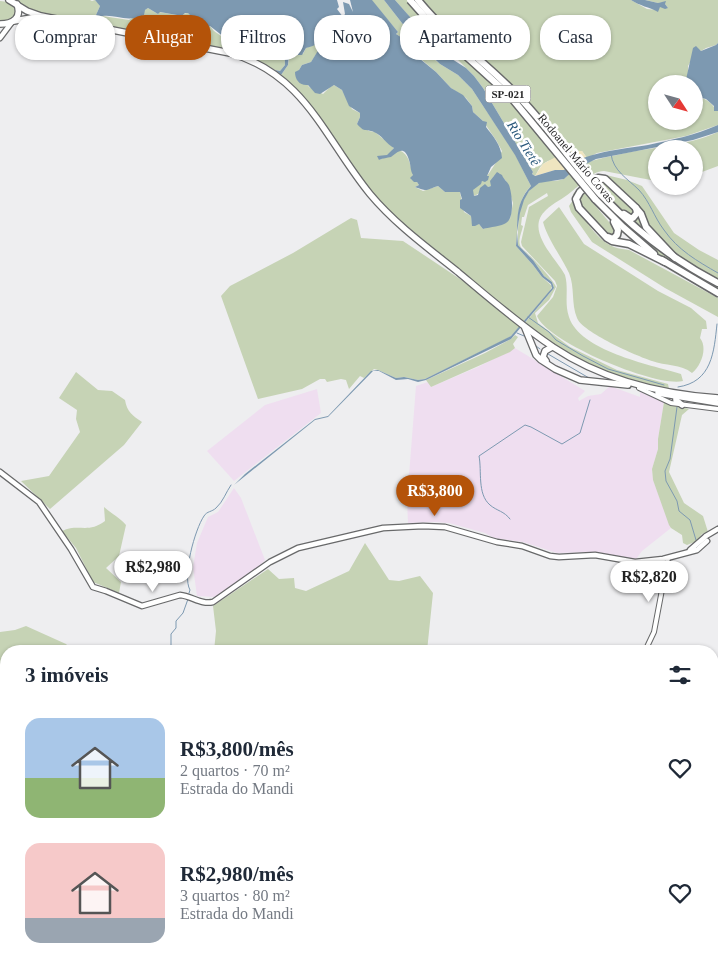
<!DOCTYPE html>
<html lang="pt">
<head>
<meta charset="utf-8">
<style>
  :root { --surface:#fff; --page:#f6f6f7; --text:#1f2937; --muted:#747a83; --accent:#b45309 }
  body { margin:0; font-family:Georgia,serif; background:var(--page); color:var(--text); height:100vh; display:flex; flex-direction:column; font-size:19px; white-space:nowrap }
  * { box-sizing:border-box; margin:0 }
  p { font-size:16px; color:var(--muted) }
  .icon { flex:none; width:28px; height:28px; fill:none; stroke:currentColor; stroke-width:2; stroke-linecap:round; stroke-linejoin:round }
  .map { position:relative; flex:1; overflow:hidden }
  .side { position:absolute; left:0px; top:645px; width:719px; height:321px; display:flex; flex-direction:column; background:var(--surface); border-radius:20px 20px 0 0; box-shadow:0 1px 4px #0004 }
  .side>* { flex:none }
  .banner { position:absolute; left:15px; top:15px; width:689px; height:45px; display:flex; gap:10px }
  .needle { width:32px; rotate:126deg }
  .controls { position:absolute; left:648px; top:75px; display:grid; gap:10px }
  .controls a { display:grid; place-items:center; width:55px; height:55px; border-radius:50%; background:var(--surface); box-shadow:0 1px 4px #0004; font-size:25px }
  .price { position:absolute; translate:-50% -42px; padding:0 11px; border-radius:18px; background:#fff; color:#222; font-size:16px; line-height:32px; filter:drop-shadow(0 1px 2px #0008) }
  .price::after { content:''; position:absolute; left:50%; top:30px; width:15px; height:11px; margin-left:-8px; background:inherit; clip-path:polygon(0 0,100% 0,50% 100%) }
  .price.on { background:var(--accent); color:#fff }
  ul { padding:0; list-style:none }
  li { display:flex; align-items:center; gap:15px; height:125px; padding:0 25px }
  li span { display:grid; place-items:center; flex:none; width:140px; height:100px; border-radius:15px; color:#555 }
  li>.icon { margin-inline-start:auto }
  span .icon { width:60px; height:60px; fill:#fffc; stroke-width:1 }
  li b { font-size:21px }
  h2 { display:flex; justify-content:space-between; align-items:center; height:60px; padding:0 25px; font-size:21px }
  .tag { padding:0 18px; border-radius:20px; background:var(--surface); box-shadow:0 1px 4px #0004; font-size:18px; line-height:45px }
  .tag.on { background:var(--accent); color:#fff }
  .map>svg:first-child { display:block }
  .industrial { fill:#efdef0 }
  .green { fill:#c6d3b5 }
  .sand { fill:#efe5c0 }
  .water { fill:#7d99b1 }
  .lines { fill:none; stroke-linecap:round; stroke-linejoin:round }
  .stream { stroke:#7d99b1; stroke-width:1 }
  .tertiary-casing { stroke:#68696a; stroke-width:6 }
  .secondary-casing { stroke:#68696a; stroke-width:7 }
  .trunk-casing { stroke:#68696a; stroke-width:8 }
  .motorway-casing { stroke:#68696a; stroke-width:9 }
  .tertiary { stroke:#fff; stroke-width:4 }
  .secondary { stroke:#fff; stroke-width:4.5 }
  .trunk { stroke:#fff; stroke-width:5.5 }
  .motorway { stroke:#fff; stroke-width:6 }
  .motorway-bridge-casing { stroke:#68696a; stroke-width:9; stroke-linecap:butt }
  .motorway-bridge { stroke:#fff; stroke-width:6 }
  .labels { text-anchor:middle; stroke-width:5; stroke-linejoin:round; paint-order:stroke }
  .shield { fill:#fff; stroke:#686868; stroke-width:1 }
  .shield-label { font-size:11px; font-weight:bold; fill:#272728 }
  .street-label { font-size:12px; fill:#272728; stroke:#fff }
  .water-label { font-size:14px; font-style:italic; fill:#29587b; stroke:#fff }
</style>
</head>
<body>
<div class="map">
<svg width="718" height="966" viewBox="0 0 718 966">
  <rect width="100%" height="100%" fill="#eeeef0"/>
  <!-- industrial -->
  <g class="industrial">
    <path d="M515 348 585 391 578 398 579 401 588 396 601 394 610 386 640 397V392L664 402 658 439V449L652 469 653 480 671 528 642 551 636 559H628L597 552 557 553 523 542 494 538 485 533 449 523 434 522 408 523 407 501 416 386 428 382 431 387 478 367Z"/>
    <path d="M317 389 321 413 234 481 207 451 265 405Z"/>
    <path d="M234 488 241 498 265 560 257 569 216 597 197 596 193 567 197 543 208 517 218 512Z"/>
  </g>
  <!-- green -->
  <g class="green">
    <path d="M17 0H90L92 1 95 0 99 4 100 6 96 15 129 20 148 8 158 14 159 12 177 15 188 13 202 24 209 25 214 31 224 38 229 39 238 48 271 55 272 46 267 37 268 32 277 34 284 38 285 65 280 71 275 70 252 58 227 50 38 13 29 10Z"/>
    <path d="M371 0H384L409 32 404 39 396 34 398 32Z"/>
    <path d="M395 0H631L647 9 658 10 660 6 668 8 665 4V2L658 3 645 0H718V43L716 45 706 48 701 51 698 49 688 66V79L685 84H656V121H694V96C704 98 712 101 716 111H718V125L686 136 597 153 587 158 582 151C570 159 551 156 542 165 539 168 537 173 535 176L532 174 533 172 483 88 474 76 457 59 435 46Z"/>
    <path d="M0 1 9 2 16 7V15L9 21 0 22Z"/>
    <path d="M330 31 338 33 328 46 321 47 311 62 302 65 299 70 309 87 323 94 330 87 334 85 342 90 352 109 360 113V117L357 124 369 131 375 132 394 148 387 156 379 157V160L399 150C410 155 410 165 413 175L411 179 417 182 419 185 415 187 423 191 438 186 445 192H460L464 212 471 216 472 223 479 224 483 229 510 219 513 203 506 181 499 173 493 177 491 186 488 187H483L478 194 474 196 473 194V188C486 181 495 165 502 151L496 140 483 121 473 112 472 106 466 98 451 88 436 72 414 53V39L422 45 426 52 440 64 458 75 472 89 515 154 531 186C514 203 519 225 516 246L533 265 542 277 552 286 550 291 523 322 404 224C390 212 377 199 366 185 339 148 317 104 281 75L288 65 290 53 303 54 306 48 318 43Z"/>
    <path d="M718 132V166L694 175V149H656V181L604 171C590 172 582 184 571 192 563 199 553 203 546 210 524 230 556 258 565 275 569 289 564 303 569 317 580 351 648 364 681 374L683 381C657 388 547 342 537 316L553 297 557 286 555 281 522 246 521 242 529 207 548 196 547 193 528 205 524 217H522L521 225 523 226C522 231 518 240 520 245 521 249 526 251 528 254 534 259 554 281 556 287L549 300 535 313 538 323 570 347 617 370 668 384 669 389C615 381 569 356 524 324L554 288 552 282 544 276 533 260 518 245C518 225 517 194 539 183 546 179 558 183 565 178 568 176 570 172 573 170 586 161 602 158 617 155 650 147 687 146 718 132Z"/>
    <path d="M606 175 627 180 642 186 674 233 699 250 718 260V279L690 266 629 219 638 215 603 176 578 191 573 196C578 212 597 241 614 247 619 249 625 249 629 250L718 298V317L665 288 592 242 571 212 569 206 573 200V194C584 184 591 176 606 175Z"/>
    <path d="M595 181H605L636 210 633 216C617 211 605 196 594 183Z"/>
    <path d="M582 190 615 229 616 232 612 236 607 234 581 205 579 202 580 192Z"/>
    <path d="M592 190 641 236 655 247 718 286V292L652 251 591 192Z"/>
    <path d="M559 207 584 244 658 291 691 308 706 321 707 329H702L700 338C708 348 701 366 692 373 681 364 665 366 652 361 637 356 582 332 577 318 571 304 575 287 569 273 561 256 548 240 543 222Z"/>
    <path d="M351 218 357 220 361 238 403 241 469 285 520 326 511 336 506 339 425 379 418 380 404 377 396 378 378 370 374 369 364 378 360 376 349 389 346 380 341 379 327 382 325 379H320L302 389 258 399 221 296 230 286 293 253Z"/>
    <path d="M515 335 518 337 513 344 515 348 510 352 431 387 426 380 485 353 511 339Z"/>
    <path d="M76 372 98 390 112 391 125 400C127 412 133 416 142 422L124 445 50 509 21 481 49 476 80 432 76 419 77 410 59 398Z"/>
    <path d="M664 402 689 409 682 415 669 472 684 503 703 516 708 532 702 534 697 541 687 545 683 543 682 535 671 528 669 525 653 480 652 469 658 449V439Z"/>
    <path d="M104 507C112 514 119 517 126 525L119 556 106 568 121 582 119 593 93 582 76 548 62 531C79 523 88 534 105 521Z"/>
    <path d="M365 543 389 580 399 581 420 576 433 593 427 651H214L216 631 213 606 268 569 279 579 294 578 295 588 306 591 349 571Z"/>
    <path d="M26 626 66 644 73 651H6V670L0 668V632L15 630Z"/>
    <path d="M718 915V964L714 966H617L615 960H712L713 919Z"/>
    <path d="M138 960H168L171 966H131Z"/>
    <path d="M343 960H397L392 966H347Z"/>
  </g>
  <!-- sand -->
  <path class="sand" d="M570 149 575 156 579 151H582L587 158 569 165 565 170H555L535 176 543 164Z"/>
  <!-- water -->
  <g class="water">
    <path d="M95 0H337L339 7 337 9 343 17 345 14 343 2 349 4 353 12 350 0H372L398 32 396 34 404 39 409 32 384 0H395L441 52 466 68 474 76 483 88 533 172 532 174 535 176 555 170H564C581 152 624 149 648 145 672 140 695 135 718 125V132L693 140 596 159 574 170 564 179 539 183 529 191 524 200 520 213 517 232 518 245 533 260 544 276 552 282 554 288 511 339 426 380 418 382 408 379 396 380 379 371H373L328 417 315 420 234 485 245 474 315 419 328 416 371 371 378 370 396 378 404 377 418 380 425 379 511 336 552 288 551 284 542 277 533 265 516 246C519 222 513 206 531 186L515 155 472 89 458 75 440 64 415 40 414 54 436 72 451 88 463 95 472 106 473 112 483 121 487 122 486 127C493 136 501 145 502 158L491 167 487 176H489L488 180 485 182 482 181 481 184 473 190 474 196 478 195 480 188 485 184 488 187 491 186 490 181 497 172 502 175C504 180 507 181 509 185 512 193 515 218 506 223 502 226 490 227 483 229L479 224 475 226H472L471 216 460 208V200L462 199 460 192H445L438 186C426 190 428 192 415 187L419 185 417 182H414L410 178 413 175C410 170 411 165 409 160 404 144 397 153 391 157 387 158 383 158 379 160L377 156 387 155 394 148C386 144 382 135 374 132 365 128 366 134 357 124L360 117V113L349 106 342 90 334 85 320 94 315 93 308 85C300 86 295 80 295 72L299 70 302 65 311 62 319 49 328 46 334 35 338 33V31H330C325 40 316 46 306 48L302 55H291L289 53 288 65 281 75 275 70 280 71 285 65 284 38 277 34 268 32 267 37 274 52 275 54 271 55 238 48 210 26 207 28 205 24 198 26 193 24V18L188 13H185L179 18 177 15 160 12 158 14 148 8 145 10 144 15C125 24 114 12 98 17L96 15 100 6Z"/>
    <path d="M631 0H645L658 3 666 1 665 4 668 8 665 9 660 7 658 12C649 7 640 6 631 0Z"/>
    <path d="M718 43V111H714V106L706 99 694 96V84H685L693 48 696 46 701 51 716 45Z"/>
  </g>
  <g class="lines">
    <!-- stream -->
    <g class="stream">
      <path d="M611 154C613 171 628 179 639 190 650 202 654 217 664 230 678 250 697 261 718 273"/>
      <path d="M528 317 549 332 556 340 583 356 608 369 664 385"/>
      <path d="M517 333 524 336"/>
      <path d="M536 346 540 349"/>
      <path d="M548 354 589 378"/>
      <path d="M678 387C712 382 714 352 717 324"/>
      <path d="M677 407 670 459 665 471 666 481 677 501 679 511 690 520 696 540"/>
      <path d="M510 519C504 511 497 511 490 505 477 494 482 471 479 456L525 425 531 427 562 444 580 433 590 400"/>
      <path d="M189 593 190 590C182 576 195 529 204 516 207 511 212 512 216 508 223 502 226 492 231 485"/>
      <path d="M169 651 171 648V634L176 628V621L183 613 188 599"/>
      <path d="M51 966 53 960"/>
    </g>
    <!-- tertiary casing -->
    <g class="tertiary-casing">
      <g id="tertiary">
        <path d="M639 388 671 403 718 409"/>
        <path d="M645 651 654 632 668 558"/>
        <path d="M612 960 614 966"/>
      </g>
    </g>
    <!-- secondary casing -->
    <g class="secondary-casing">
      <g id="secondary">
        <path d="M0 38 12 22"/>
        <path d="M0 472 39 502 71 549 93 587 106 591 142 606 180 595C192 596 201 605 213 602L270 562 298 548 383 528 423 526 445 527 497 542 522 546 550 556 559 557 595 555 635 562 663 559 697 550 707 541"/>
        <path d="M706 536 718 529"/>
        <path d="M690 550 705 537"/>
      </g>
    </g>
    <!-- trunk casing -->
    <g class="trunk-casing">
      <g id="trunk">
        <path d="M9 0 27 11 41 16 230 53C305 74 325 139 370 194 395 224 428 248 458 272 489 298 520 325 553 347 601 379 661 394 718 398"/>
        <path d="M14 21 37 17"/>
        <path d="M0 24C13 24 22 18 17 4"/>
        <path d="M525 328 536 355 541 360 555 369 580 380 628 385"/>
        <path d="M546 361 543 357 545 351 552 347"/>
        <path d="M658 393 718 403"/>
        <path d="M676 396V400L682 405"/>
      </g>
    </g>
    <!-- motorway casing -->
    <g class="motorway-casing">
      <g id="motorway">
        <path d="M600 194C635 230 673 260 718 283"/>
        <path d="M595 199 623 227 654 254"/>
        <path d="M624 214 630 218H633L637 213 636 208"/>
        <path d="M608 237 613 239 617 235 618 230 614 222"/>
        <path d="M662 260 718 293"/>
        <path d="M665 262 629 244 612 241 607 238 579 208 576 199 580 192 591 182 598 178 605 179 635 207 641 214 646 227 675 258"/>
      </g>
    </g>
    <!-- tertiary -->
    <use href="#tertiary" class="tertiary"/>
    <!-- secondary -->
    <use href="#secondary" class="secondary"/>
    <!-- trunk -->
    <use href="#trunk" class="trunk"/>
    <!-- motorway -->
    <use href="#motorway" class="motorway"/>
    <!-- motorway-bridge casing -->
    <g class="motorway-bridge-casing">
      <g id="motorway-bridge">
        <path d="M410 0 435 28 509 95 595 199"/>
        <path d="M418 0C446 35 483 60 514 92 545 122 570 161 600 194"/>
      </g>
    </g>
    <!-- motorway-bridge -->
    <use href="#motorway-bridge" class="motorway-bridge"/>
  </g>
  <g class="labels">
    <!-- shield labels -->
    <rect class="shield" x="485.5" y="85.5" width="45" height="17" rx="4"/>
    <g class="shield-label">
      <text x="508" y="98">SP-021</text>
    </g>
    <!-- street labels -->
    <g class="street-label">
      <text transform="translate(576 158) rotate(50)" y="4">Rodoanel Mário Covas</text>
    </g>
    <!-- water labels -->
    <g class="water-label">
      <text transform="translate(524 143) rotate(58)" y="5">Rio Tietê</text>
    </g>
  </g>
</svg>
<div class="controls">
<a><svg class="needle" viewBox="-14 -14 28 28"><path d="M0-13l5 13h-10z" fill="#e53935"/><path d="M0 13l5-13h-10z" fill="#747a83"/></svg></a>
<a><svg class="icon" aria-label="locate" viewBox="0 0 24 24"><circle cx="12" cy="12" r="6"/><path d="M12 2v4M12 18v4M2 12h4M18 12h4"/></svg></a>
</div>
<b class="price on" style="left:435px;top:517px">R$3,800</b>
<b class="price" style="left:153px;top:593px">R$2,980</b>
<b class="price" style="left:649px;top:603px">R$2,820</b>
<div class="banner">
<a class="tag">Comprar</a>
<a class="tag on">Alugar</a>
<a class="tag">Filtros</a>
<a class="tag">Novo</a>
<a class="tag">Apartamento</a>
<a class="tag">Casa</a>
</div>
<section class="side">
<h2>3 imóveis<svg class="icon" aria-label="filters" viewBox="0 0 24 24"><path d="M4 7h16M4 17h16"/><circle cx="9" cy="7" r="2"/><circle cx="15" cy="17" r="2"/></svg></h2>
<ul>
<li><span style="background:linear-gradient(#a9c7e8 60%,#8fb573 0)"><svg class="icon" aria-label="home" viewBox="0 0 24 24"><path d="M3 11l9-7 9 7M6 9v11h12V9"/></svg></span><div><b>R$3,800/mês</b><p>2 quartos · 70 m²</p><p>Estrada do Mandi</p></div><svg class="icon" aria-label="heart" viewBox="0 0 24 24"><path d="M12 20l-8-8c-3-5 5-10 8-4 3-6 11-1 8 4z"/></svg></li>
<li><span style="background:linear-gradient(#f6c9c9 75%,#9aa5b1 0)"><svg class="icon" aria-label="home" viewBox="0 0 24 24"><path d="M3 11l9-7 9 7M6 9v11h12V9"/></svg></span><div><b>R$2,980/mês</b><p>3 quartos · 80 m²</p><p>Estrada do Mandi</p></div><svg class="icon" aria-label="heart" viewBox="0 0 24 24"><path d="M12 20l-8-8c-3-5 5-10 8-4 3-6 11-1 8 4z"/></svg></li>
</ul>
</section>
</div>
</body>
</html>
